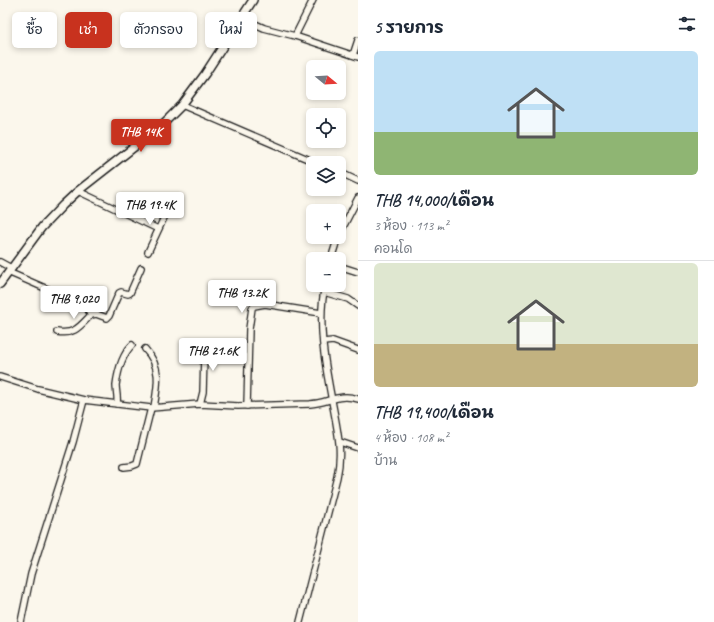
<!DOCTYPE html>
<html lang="th">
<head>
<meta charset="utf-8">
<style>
  :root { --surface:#fff; --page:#f2f2f3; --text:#1f2937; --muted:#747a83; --line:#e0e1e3; --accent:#c8321e }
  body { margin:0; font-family:Caveat,"Playpen Sans Thai",sans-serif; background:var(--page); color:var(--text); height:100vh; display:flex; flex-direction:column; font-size:15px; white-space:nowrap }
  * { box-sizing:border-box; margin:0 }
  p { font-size:13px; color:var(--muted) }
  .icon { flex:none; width:22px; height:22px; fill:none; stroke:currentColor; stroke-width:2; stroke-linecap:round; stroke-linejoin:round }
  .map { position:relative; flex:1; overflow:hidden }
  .sheet { display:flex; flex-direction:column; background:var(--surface); width:356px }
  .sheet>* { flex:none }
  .hud { position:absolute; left:12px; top:12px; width:286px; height:36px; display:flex; gap:8px }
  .needle { width:26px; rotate:108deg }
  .tools { position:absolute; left:306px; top:60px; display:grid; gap:8px }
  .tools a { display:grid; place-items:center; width:40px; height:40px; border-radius:6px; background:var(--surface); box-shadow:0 2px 6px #0003; font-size:20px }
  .price { position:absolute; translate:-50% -34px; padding:0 9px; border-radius:4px; background:#fff; color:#222; font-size:13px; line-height:26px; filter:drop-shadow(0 1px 2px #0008) }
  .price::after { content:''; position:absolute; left:50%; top:24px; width:12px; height:9px; margin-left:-6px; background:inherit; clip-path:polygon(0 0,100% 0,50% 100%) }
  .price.current { background:var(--accent); color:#fff }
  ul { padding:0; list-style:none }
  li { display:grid; align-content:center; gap:8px; height:212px; padding:0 16px }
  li+li { border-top:1px solid var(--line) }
  li span { display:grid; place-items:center; height:124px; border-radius:6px; color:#555 }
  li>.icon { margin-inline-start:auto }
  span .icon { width:72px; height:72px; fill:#fffc; stroke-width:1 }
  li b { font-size:17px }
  h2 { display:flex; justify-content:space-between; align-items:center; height:48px; padding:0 16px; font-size:17px }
  .tag { padding:0 14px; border-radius:6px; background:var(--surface); box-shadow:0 2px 6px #0003; font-size:14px; line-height:36px }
  .tag.current { background:var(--accent); color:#fff }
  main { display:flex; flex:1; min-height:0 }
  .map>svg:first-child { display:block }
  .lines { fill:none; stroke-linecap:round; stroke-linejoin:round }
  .minor-casing { stroke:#1c1c1c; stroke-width:8 }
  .tertiary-casing { stroke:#1c1c1c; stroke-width:10 }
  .minor { stroke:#fbf7ec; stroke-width:5.5 }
  .tertiary { stroke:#fbf7ec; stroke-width:7 }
</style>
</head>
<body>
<main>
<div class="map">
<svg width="358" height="622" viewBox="0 0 358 622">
  <rect width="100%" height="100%" fill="#fbf7ec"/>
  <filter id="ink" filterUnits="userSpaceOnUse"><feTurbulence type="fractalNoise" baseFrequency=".025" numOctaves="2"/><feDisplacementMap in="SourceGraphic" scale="8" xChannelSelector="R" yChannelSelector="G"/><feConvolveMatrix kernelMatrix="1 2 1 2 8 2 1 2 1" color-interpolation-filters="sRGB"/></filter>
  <g filter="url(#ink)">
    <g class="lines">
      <!-- minor casing -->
      <g class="minor-casing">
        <g id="minor">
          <path d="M242 18 264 28 295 36 358 57"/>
          <path d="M295 36 313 0"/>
          <path d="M353 55 358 40"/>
          <path d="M182 105 317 163"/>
          <path d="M339 172 358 181"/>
          <path d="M78 191 158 229"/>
          <path d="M339 235 358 198"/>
          <path d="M148 252 169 207"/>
          <path d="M331 259 338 237"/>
          <path d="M0 262 11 268"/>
          <path d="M339 266 358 272"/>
          <path d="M8 272 84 305 87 308 91 315 96 314 107 318 109 316 119 293 121 292 128 294 130 293 141 268"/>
          <path d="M324 292 348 299 358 306"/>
          <path d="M57 332C75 335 80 326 91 315"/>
          <path d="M323 342 333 341 358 350"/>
          <path d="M199 347 204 351V356L203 392 200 404"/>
          <path d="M145 349C162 367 158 385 154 407"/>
          <path d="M0 377 38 389 84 400 151 408 200 404 238 406 310 404C328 403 339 393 358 399"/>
          <path d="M117 404C118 397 116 391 116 385 118 370 122 355 132 345"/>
          <path d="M247 406 249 329 252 308 254 306 265 304 321 313"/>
          <path d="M340 442 358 448"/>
          <path d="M124 467 132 466 137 464 151 408"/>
          <path d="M21 622 31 574 73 442 84 400"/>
          <path d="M300 622 337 477C343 450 337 428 332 401 325 364 317 323 325 285"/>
        </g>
      </g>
      <!-- tertiary casing -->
      <g class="tertiary-casing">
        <path id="tertiary" d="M0 284 42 227 63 205 78 191 161 126 182 105 205 74 253 0"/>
      </g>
      <!-- minor -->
      <use href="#minor" class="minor"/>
      <!-- tertiary -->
      <use href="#tertiary" class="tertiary"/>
    </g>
  </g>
</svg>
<div class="tools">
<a><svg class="needle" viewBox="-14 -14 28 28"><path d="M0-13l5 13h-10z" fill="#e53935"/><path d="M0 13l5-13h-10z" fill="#747a83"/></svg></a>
<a><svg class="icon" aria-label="locate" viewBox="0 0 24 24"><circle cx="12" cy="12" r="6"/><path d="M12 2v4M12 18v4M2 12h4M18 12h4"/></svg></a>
<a><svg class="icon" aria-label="layers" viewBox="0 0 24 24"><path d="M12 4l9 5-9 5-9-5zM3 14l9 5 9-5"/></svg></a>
<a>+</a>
<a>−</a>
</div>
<b class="price current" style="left:141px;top:153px">THB 14K</b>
<b class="price" style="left:150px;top:226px">THB 19.4K</b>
<b class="price" style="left:242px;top:314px">THB 13.2K</b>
<b class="price" style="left:74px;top:320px">THB 9,020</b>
<b class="price" style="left:213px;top:372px">THB 21.6K</b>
<div class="hud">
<a class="tag">ซื้อ</a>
<a class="tag current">เช่า</a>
<a class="tag">ตัวกรอง</a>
<a class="tag">ใหม่</a>
</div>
</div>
<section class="sheet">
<h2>5 รายการ<svg class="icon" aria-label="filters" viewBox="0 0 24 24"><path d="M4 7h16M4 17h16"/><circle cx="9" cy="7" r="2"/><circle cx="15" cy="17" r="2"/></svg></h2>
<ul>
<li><span style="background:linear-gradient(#bfe0f5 65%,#8fb573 0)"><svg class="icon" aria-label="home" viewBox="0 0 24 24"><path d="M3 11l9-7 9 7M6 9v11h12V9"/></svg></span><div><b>THB 14,000/เดือน</b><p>3 ห้อง · 113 m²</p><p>คอนโด</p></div></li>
<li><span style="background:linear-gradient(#dfe7d0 65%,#c2b280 0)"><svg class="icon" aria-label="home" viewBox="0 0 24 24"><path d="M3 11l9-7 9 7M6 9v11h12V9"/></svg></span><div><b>THB 19,400/เดือน</b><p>4 ห้อง · 108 m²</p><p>บ้าน</p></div></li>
</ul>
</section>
</main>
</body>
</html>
